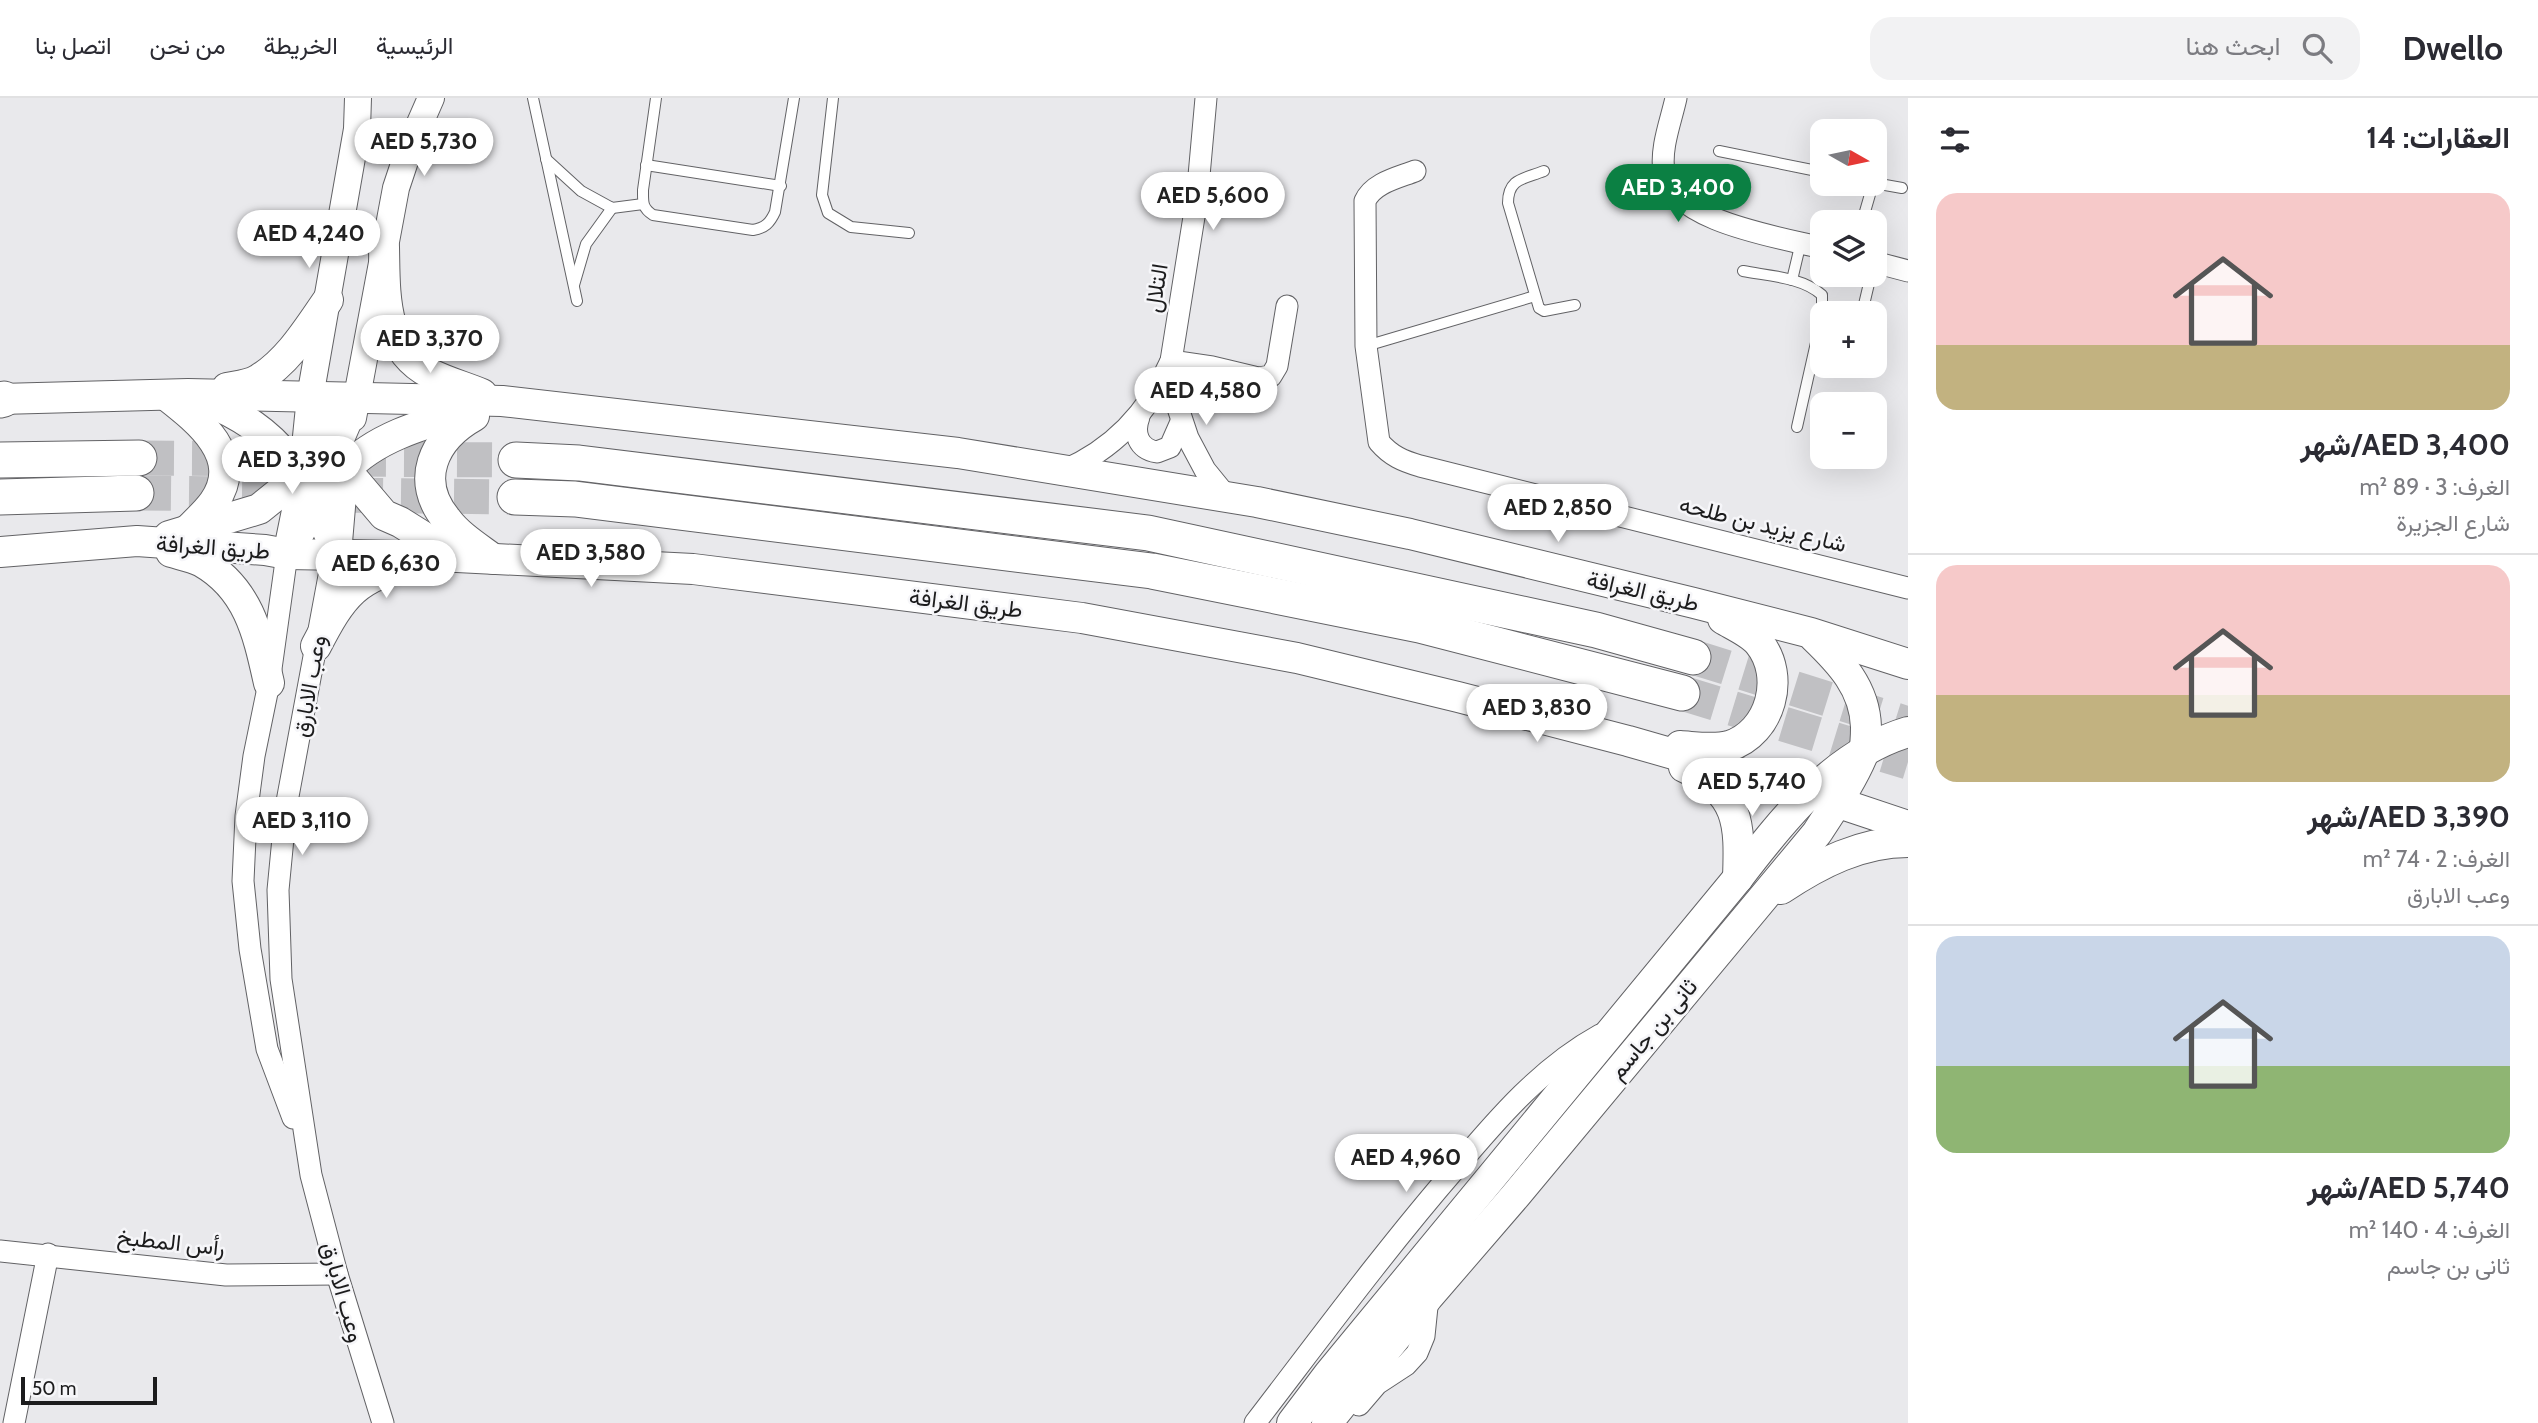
<!DOCTYPE html>
<html lang="ar">
<head>
<meta charset="utf-8">
<style>
  :root { --surface:#fff; --page:#f2f2f3; --text:#2b2b33; --muted:#7c7c81; --line:#e1e1e2; --accent:#0b8043 }
  body { margin:0; font-family:Cabin,Vazirmatn,sans-serif; background:var(--page); color:var(--text); direction:rtl; height:100vh; display:flex; flex-direction:column; font-size:26px; white-space:nowrap }
  * { box-sizing:border-box; margin:0 }
  p { font-size:23px; color:var(--muted) }
  .icon { flex:none; width:38px; height:38px; fill:none; stroke:currentColor; stroke-width:2; stroke-linecap:round; stroke-linejoin:round }
  .map { position:relative; flex:1; overflow:hidden; direction:ltr }
  .side { display:flex; flex-direction:column; background:var(--surface); width:630px }
  .side>* { flex:none }
  .needle { width:46px; rotate:99deg }
  .controls { position:absolute; left:1810px; top:21px; display:grid; gap:14px }
  .controls a { display:grid; place-items:center; width:77px; height:77px; border-radius:14px; background:var(--surface); box-shadow:0 7px 28px #0002; font-size:35px }
  .scale { position:absolute; left:21px; bottom:18px; width:136px; box-sizing:border-box; padding-left:7px; border:4px solid #1c1c1d; border-top:0; font-size:19px; line-height:24px; white-space:nowrap; color:#1c1c1d; -webkit-text-stroke:5px #f6f6f9; paint-order:stroke }
  .price { position:absolute; translate:-50% -60px; padding:0 16px; border-radius:24px; background:#fff; color:#222; font-size:23px; line-height:46px; filter:drop-shadow(0 2px 4px #0008) }
  .price::after { content:''; position:absolute; left:50%; top:42px; width:21px; height:16px; margin-left:-10px; background:inherit; clip-path:polygon(0 0,100% 0,50% 100%) }
  .price.active { background:var(--accent); color:#fff }
  ul { padding:0; list-style:none }
  li { display:grid; align-content:center; gap:14px; height:371px; padding:0 28px }
  li+li { border-top:2px solid var(--line) }
  li span { display:grid; place-items:center; height:217px; border-radius:21px; color:#555 }
  li>.icon { margin-inline-start:auto }
  span .icon { width:126px; height:126px; fill:#fffc; stroke-width:1 }
  li b { font-size:30px }
  h2 { display:flex; justify-content:space-between; align-items:center; height:84px; padding:0 28px; font-size:30px }
  header { display:flex; align-items:center; gap:42px; box-sizing:border-box; height:98px; padding:0 35px; background:var(--surface); border-bottom:2px solid var(--line) }
  header strong { font-size:33px }
  nav { display:flex; gap:38px; margin-inline-start:auto; font-size:24px }
  .search { width:490px; height:63px; background:var(--page); display:flex; align-items:center; gap:18px; box-sizing:border-box; padding:0 24px; border-radius:21px; color:var(--muted); font-size:26px }
  main { display:flex; flex:1; min-height:0 }
  .map>svg:first-child { display:block }
  .lines { fill:none; stroke-linecap:round; stroke-linejoin:round }
  .trunk-tunnel { stroke:#c0c0c3; stroke-width:35; stroke-dasharray:35 18; stroke-linecap:butt }
  .service-casing { stroke:#626265; stroke-width:12 }
  .minor-casing { stroke:#626265; stroke-width:23 }
  .tertiary-casing { stroke:#626265; stroke-width:28 }
  .secondary-casing { stroke:#626265; stroke-width:32 }
  .trunk-casing { stroke:#626265; stroke-width:37 }
  .service { stroke:#fff; stroke-width:10 }
  .minor { stroke:#fff; stroke-width:21 }
  .tertiary { stroke:#fff; stroke-width:26 }
  .secondary { stroke:#fff; stroke-width:30 }
  .trunk { stroke:#fff; stroke-width:35 }
  .labels { text-anchor:middle; stroke-width:5; stroke-linejoin:round; paint-order:stroke }
  .street-label { font-size:23px; fill:#1c1c1d; stroke:#f6f6f9 }
</style>
</head>
<body>
<header>
<strong>Dwello</strong>
<div class="search"><svg class="icon" aria-label="search" viewBox="0 0 24 24"><circle cx="10" cy="10" r="6"/><path d="M15 15l6 6"/></svg>ابحث هنا</div>
<nav><a>الرئيسية</a><a>الخريطة</a><a>من نحن</a><a>اتصل بنا</a></nav>
</header>
<main>
<section class="side">
<h2>العقارات: 14<svg class="icon" aria-label="filters" viewBox="0 0 24 24"><path d="M4 7h16M4 17h16"/><circle cx="9" cy="7" r="2"/><circle cx="15" cy="17" r="2"/></svg></h2>
<ul>
<li><span style="background:linear-gradient(#f6c9c9 70%,#c2b280 0)"><svg class="icon" aria-label="home" viewBox="0 0 24 24"><path d="M3 11l9-7 9 7M6 9v11h12V9"/></svg></span><div><b>AED 3,400/شهر</b><p>الغرف: 3 · 89 m²</p><p>شارع الجزيرة</p></div></li>
<li><span style="background:linear-gradient(#f6c9c9 60%,#c2b280 0)"><svg class="icon" aria-label="home" viewBox="0 0 24 24"><path d="M3 11l9-7 9 7M6 9v11h12V9"/></svg></span><div><b>AED 3,390/شهر</b><p>الغرف: 2 · 74 m²</p><p>وعب الابارق</p></div></li>
<li><span style="background:linear-gradient(#c9d6e8 60%,#8fb573 0)"><svg class="icon" aria-label="home" viewBox="0 0 24 24"><path d="M3 11l9-7 9 7M6 9v11h12V9"/></svg></span><div><b>AED 5,740/شهر</b><p>الغرف: 4 · 140 m²</p><p>ثانى بن جاسم</p></div></li>
</ul>
</section>
<div class="map">
<svg width="1908" height="1325" viewBox="0 0 1908 1325">
  <rect width="100%" height="100%" fill="#e9e9ec"/>
  <g class="lines">
    <!-- trunk-tunnel -->
    <g class="trunk-tunnel">
      <path d="M139 360 516 362"/>
      <path d="M136 395 515 399"/>
      <path d="M1693 559 1908 626"/>
      <path d="M1682 595 1908 664"/>
    </g>
    <!-- service casing -->
    <g class="service-casing">
      <g id="service">
        <path d="M533 0 577 203"/>
        <path d="M656 0 643 92C643 104 642 110 653 117L753 132C765 130 770 125 775 114L794 0"/>
        <path d="M833 0 822 97 828 115 851 129 909 135"/>
        <path d="M1719 53 1822 74"/>
        <path d="M546 61 581 93 612 110 643 106"/>
        <path d="M646 67 781 88"/>
        <path d="M1544 73C1524 81 1508 80 1508 105L1539 210 1544 213 1575 207"/>
        <path d="M1874 85 1902 90"/>
        <path d="M1862 124 1873 86"/>
        <path d="M1743 173C1769 178 1802 179 1822 197V215"/>
        <path d="M1792 182 1801 144"/>
        <path d="M574 187 586 146 612 110"/>
        <path d="M1862 215 1871 177"/>
        <path d="M1366 248 1535 198"/>
        <path d="M1797 329 1822 218"/>
      </g>
    </g>
    <!-- minor casing -->
    <g class="minor-casing">
      <g id="minor">
        <path d="M1206 0 1197 100 1171 263 1176 304 1188 340 1205 372 1227 399"/>
        <path d="M1676 0C1671 23 1660 50 1664 74 1673 124 1780 139 1822 150"/>
        <path d="M1415 73C1397 80 1373 85 1365 103L1366 248 1379 344C1391 358 1403 363 1420 368L1908 490"/>
        <path d="M1874 164 1908 173"/>
        <path d="M1171 263 1212 269 1258 280 1271 278 1277 268 1287 208"/>
        <path d="M1139 319C1133 335 1138 351 1157 354L1170 349 1181 324"/>
        <path d="M1063 373C1114 351 1148 315 1170 265"/>
        <path d="M287 456 269 585 254 658 246 718 243 783 250 851 267 951 293 1020"/>
        <path d="M338 456 329 478 286 709 278 792 281 881 311 1077 337 1176 383 1325"/>
        <path d="M0 1153 226 1177 337 1176"/>
        <path d="M1359 1307 1377 1286 1406 1267 1417 1255 1424 1238 1428 1199"/>
        <path d="M14 1325 48 1156"/>
        <path d="M1255 1325C1321 1239 1385 1152 1456 1070 1498 1020 1542 969 1600 937"/>
      </g>
    </g>
    <!-- tertiary casing -->
    <g class="tertiary-casing">
      <g id="tertiary">
        <path d="M353 320 396 90 410 48 431 0"/>
        <path d="M288 447 302 378 310 299 357 31 358 0"/>
        <path d="M338 456 346 362"/>
      </g>
    </g>
    <!-- secondary casing -->
    <g class="secondary-casing">
      <g id="secondary">
        <path d="M384 149C385 196 382 251 431 276 447 284 465 289 482 296"/>
        <path d="M227 290C237 288 250 287 259 281 289 263 309 229 328 202"/>
        <path d="M167 298C199 323 245 359 214 404 207 414 197 423 188 432"/>
        <path d="M310 299 345 371 384 417 400 424 456 459"/>
        <path d="M0 301 188 296 502 303 958 355 1257 404 1410 436 1694 505 1811 535 1908 566"/>
        <path d="M202 301C286 334 304 378 338 456"/>
        <path d="M474 318C433 341 414 383 447 422 459 438 477 449 493 461"/>
        <path d="M169 438 259 411 335 350 356 301"/>
        <path d="M0 454 137 443 265 452 287 456 457 459 693 471 1082 520 1297 560 1458 599 1628 643 1809 695 1908 728"/>
        <path d="M171 454C181 457 193 459 202 464 249 491 258 536 269 585"/>
        <path d="M287 456C303 426 321 397 345 372 377 337 431 324 475 311"/>
        <path d="M316 548C342 498 356 477 415 466"/>
        <path d="M1680 648C1696 649 1714 652 1729 648 1771 635 1786 578 1759 545 1751 535 1735 528 1723 521"/>
        <path d="M1684 669C1740 695 1740 725 1738 780"/>
        <path d="M1781 791C1820 765 1861 744 1908 744"/>
        <path d="M1292 1325 1329 1276 1738 780C1782 722 1834 656 1908 634"/>
        <path d="M1327 1325 1428 1199 1516 1097 1817 735C1833 710 1852 683 1863 656 1866 648 1866 637 1866 629 1865 590 1840 564 1814 539"/>
      </g>
    </g>
    <!-- trunk casing -->
    <g class="trunk-casing">
      <g id="trunk">
        <path d="M0 302 4 301"/>
        <path d="M0 362 139 360"/>
        <path d="M516 362 579 365 1148 435 1596 532 1693 559"/>
        <path d="M0 399 136 395"/>
        <path d="M515 399 575 401 1152 473 1420 527 1682 595"/>
      </g>
    </g>
    <!-- service -->
    <use href="#service" class="service"/>
    <!-- minor -->
    <use href="#minor" class="minor"/>
    <!-- tertiary -->
    <use href="#tertiary" class="tertiary"/>
    <!-- secondary -->
    <use href="#secondary" class="secondary"/>
    <!-- trunk -->
    <use href="#trunk" class="trunk"/>
  </g>
  <g class="labels">
    <!-- street labels -->
    <g class="street-label">
      <text transform="translate(1156 190) rotate(-81)" y="8">التلال</text>
      <text transform="translate(1763 426) rotate(14)" y="8">شارع يزيد بن طلحه</text>
      <text transform="translate(213 449) rotate(4)" y="8">طريق الغرافة</text>
      <text transform="translate(1643 493) rotate(13)" y="8">طريق الغرافة</text>
      <text transform="translate(966 505) rotate(7)" y="8">طريق الغرافة</text>
      <text transform="translate(309 588) rotate(-80)" y="8">وعب الابارق</text>
      <text transform="translate(1653 931) rotate(-50)" y="8">ثانى بن جاسم</text>
      <text transform="translate(171 1144) rotate(6)" y="8">رأس المطبخ</text>
      <text transform="translate(343 1194) rotate(74)" y="8">وعب الابارق</text>
    </g>
  </g>
</svg>
<div class="controls">
<a><svg class="needle" viewBox="-14 -14 28 28"><path d="M0-13l5 13h-10z" fill="#e53935"/><path d="M0 13l5-13h-10z" fill="#7c7c81"/></svg></a>
<a><svg class="icon" aria-label="layers" viewBox="0 0 24 24"><path d="M12 4l9 5-9 5-9-5zM3 14l9 5 9-5"/></svg></a>
<a>+</a>
<a>−</a>
</div>
<div class="scale">50 m</div>
<b class="price" style="left:424px;top:80px">AED 5,730</b>
<b class="price active" style="left:1678px;top:126px">AED 3,400</b>
<b class="price" style="left:1213px;top:134px">AED 5,600</b>
<b class="price" style="left:309px;top:172px">AED 4,240</b>
<b class="price" style="left:430px;top:277px">AED 3,370</b>
<b class="price" style="left:1206px;top:329px">AED 4,580</b>
<b class="price" style="left:292px;top:398px">AED 3,390</b>
<b class="price" style="left:1558px;top:446px">AED 2,850</b>
<b class="price" style="left:591px;top:491px">AED 3,580</b>
<b class="price" style="left:386px;top:502px">AED 6,630</b>
<b class="price" style="left:1537px;top:646px">AED 3,830</b>
<b class="price" style="left:1752px;top:720px">AED 5,740</b>
<b class="price" style="left:302px;top:759px">AED 3,110</b>
<b class="price" style="left:1406px;top:1096px">AED 4,960</b>
</div>
</main>
</body>
</html>
